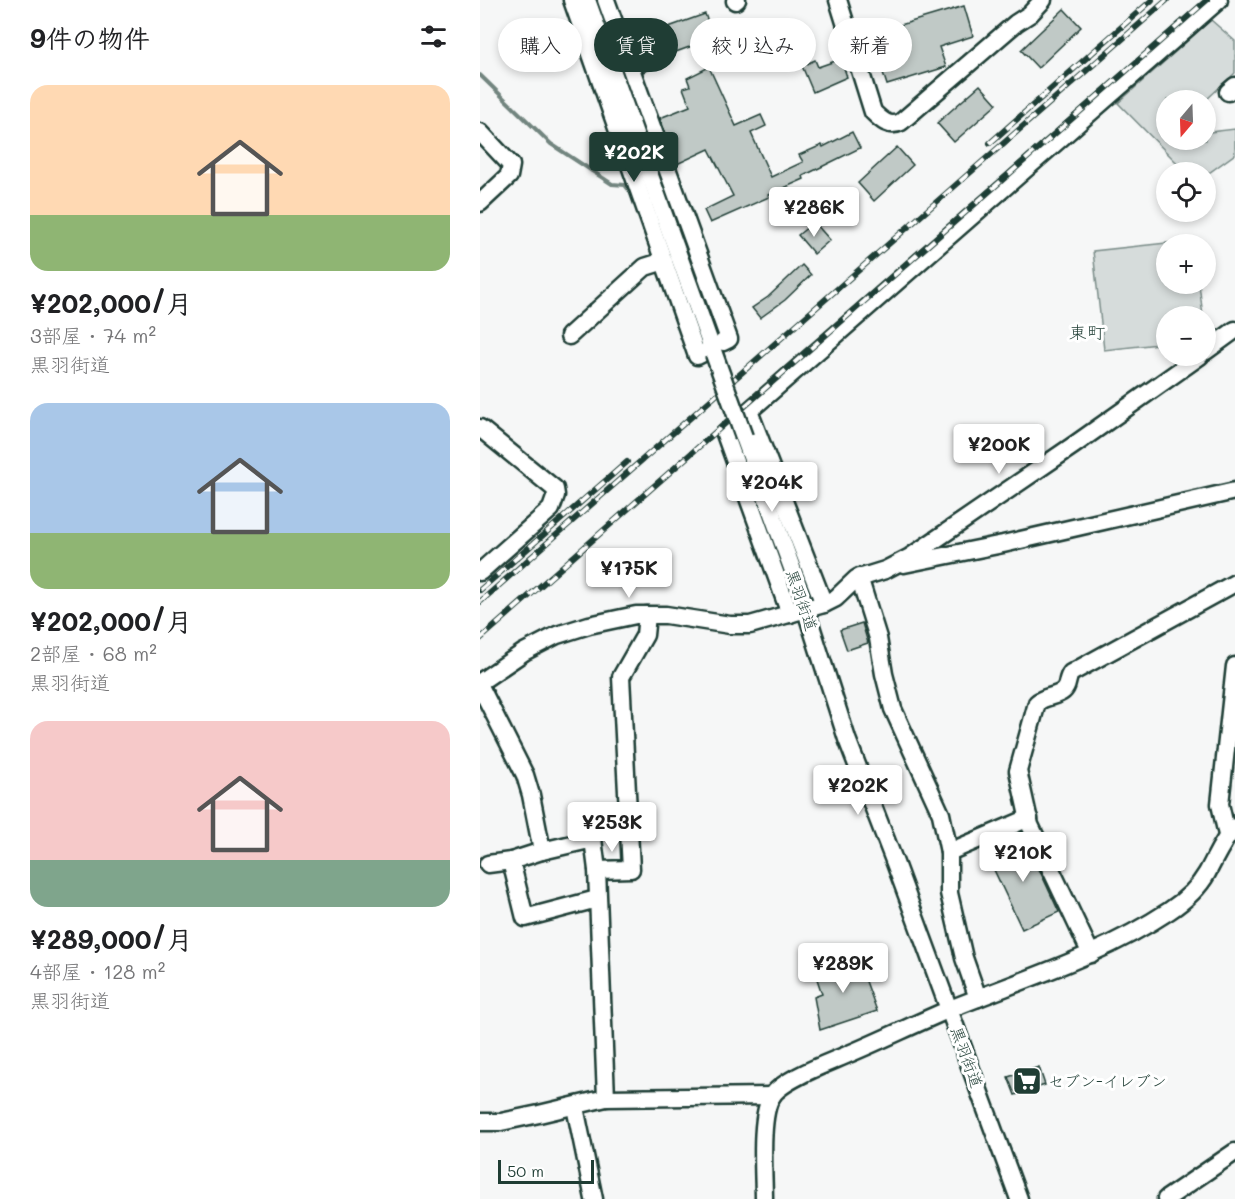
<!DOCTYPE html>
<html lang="ja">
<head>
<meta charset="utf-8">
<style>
  :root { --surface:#fff; --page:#f2f2f2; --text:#202124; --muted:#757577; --accent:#1f3d34 }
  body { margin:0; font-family:Mali,"Klee One",sans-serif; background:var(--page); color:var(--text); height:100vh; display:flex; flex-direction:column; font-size:22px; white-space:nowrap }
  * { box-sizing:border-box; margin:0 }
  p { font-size:20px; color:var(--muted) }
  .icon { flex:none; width:33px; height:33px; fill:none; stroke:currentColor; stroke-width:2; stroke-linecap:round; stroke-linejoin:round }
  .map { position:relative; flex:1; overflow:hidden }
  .drawer { display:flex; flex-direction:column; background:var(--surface); width:480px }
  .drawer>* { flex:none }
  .top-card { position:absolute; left:18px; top:18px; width:570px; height:54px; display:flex; gap:12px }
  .needle { width:39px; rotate:199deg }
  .buttons { position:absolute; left:676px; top:90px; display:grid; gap:12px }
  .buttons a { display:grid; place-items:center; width:60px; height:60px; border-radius:50%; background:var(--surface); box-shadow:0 3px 9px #0003; font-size:30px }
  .scale { position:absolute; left:18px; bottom:15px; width:96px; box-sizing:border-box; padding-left:6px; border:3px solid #1f3d34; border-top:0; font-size:16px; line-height:21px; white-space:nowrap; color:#1f3d34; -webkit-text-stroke:4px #fff; paint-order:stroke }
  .price { position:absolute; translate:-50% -51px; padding:0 14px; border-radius:6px; background:#fff; color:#222; font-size:20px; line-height:39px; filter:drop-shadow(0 2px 3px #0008) }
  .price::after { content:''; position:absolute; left:50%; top:36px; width:18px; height:14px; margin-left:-9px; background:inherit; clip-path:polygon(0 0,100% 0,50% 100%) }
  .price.on { background:var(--accent); color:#fff }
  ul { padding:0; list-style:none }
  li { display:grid; align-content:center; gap:12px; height:318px; padding:0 30px }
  li span { display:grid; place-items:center; height:186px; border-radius:18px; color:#555 }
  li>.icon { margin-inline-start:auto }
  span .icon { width:108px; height:108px; fill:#fffc; stroke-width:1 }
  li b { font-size:26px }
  h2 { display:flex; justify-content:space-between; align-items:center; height:72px; padding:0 30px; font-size:26px }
  .tag { padding:0 21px; border-radius:27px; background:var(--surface); box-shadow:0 3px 9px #0003; font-size:21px; line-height:54px }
  .tag.on { background:var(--accent); color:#fff }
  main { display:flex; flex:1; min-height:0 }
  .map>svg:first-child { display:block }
  .green { fill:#d6dcdb; stroke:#7a8c88; stroke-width:1.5 }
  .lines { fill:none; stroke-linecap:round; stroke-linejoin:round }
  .stream { stroke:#72857f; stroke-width:4 }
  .building { fill:#c0c9c6; stroke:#1f3d34; stroke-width:1.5 }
  .minor-casing { stroke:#1f3d34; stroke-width:21 }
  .minor { stroke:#fff; stroke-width:16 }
  .rail-casing { stroke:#1f3d34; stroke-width:6 }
  .rail { stroke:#fff; stroke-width:4; stroke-dasharray:11; stroke-linecap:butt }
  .minor-bridge-casing { stroke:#1f3d34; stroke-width:21; stroke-linecap:butt }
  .minor-bridge { stroke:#fff; stroke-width:16 }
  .labels { text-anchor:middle; stroke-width:6; stroke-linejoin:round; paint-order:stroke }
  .street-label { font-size:16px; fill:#1f3d34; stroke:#fff }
  .poi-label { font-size:16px; fill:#1f3d34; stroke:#fff; text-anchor:start }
  .neighbourhood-label { font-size:18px; fill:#1f3d34; stroke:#fff }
</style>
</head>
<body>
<main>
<section class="drawer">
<h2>9件の物件<svg class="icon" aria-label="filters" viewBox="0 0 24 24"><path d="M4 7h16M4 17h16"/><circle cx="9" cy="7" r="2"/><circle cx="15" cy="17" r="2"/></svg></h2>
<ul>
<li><span style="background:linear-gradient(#ffd9b3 70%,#8fb573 0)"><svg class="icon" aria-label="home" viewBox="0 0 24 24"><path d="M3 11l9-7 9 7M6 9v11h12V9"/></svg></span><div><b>¥202,000/月</b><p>3部屋 · 74 m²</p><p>黒羽街道</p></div></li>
<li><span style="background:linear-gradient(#a9c7e8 70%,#8fb573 0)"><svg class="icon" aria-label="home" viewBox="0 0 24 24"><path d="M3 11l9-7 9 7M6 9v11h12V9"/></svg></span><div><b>¥202,000/月</b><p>2部屋 · 68 m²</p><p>黒羽街道</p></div></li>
<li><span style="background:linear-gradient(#f6c9c9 75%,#7fa58c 0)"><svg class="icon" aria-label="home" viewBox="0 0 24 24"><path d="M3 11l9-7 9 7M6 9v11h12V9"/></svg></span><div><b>¥289,000/月</b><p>4部屋 · 128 m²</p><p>黒羽街道</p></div></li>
</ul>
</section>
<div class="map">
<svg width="755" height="1199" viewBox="0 0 755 1199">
  <rect width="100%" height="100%" fill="#f6f7f7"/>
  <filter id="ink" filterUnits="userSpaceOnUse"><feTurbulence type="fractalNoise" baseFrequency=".0167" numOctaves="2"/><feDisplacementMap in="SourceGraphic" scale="12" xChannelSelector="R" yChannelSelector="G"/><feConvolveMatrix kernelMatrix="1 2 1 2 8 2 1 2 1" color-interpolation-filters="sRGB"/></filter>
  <g filter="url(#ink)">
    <!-- green -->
    <g class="green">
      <path d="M731 20 755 41V73L726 100H687V140H726V128L730 132 755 129V154L726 175V172H706L638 103Z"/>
      <path d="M714 240 715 244H687V284H719L723 316H687V343L624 350 613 251Z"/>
    </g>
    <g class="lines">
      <!-- stream -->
      <path class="stream" d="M0 75 71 144 132 184 145 185 152 194"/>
    </g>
    <!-- building -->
    <g class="building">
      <path d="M484 6 493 36 459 47 466 67 407 85 396 51 422 44 417 26Z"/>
      <path d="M584 9 601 27 558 68 541 50Z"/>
      <path d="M225 14 234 38 185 56 188 63 163 72 152 40Z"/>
      <path d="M266 25 275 47 260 53 251 32Z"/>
      <path d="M361 59 367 77 333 92 322 66 335 60 338 67Z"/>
      <path d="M229 67 256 126 281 115 286 126 271 133 291 177 323 162 319 155 342 145 343 147 372 132 380 148 323 176 324 179 288 195 289 197 230 223 224 210 253 196 229 149 197 164 180 118 210 106 203 88 210 86 207 78Z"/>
      <path d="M500 85 517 104 474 142 457 123Z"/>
      <path d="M417 147 433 165 394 201 378 183Z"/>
      <path d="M334 222 350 240 334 254 318 235Z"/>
      <path d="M322 265 331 275 305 300 280 318 272 308 288 297Z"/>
      <path d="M382 623 388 643 367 650 360 630Z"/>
      <path d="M544 837 579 912 542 929 507 855Z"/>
      <path d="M377 957 397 1011 340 1030 334 997 342 994 335 973Z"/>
      <path d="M559 1067 565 1085 535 1095 528 1077Z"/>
    </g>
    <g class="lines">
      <!-- minor casing -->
      <g class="minor-casing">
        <g id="minor">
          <path d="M92 0 217 356 225 352"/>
          <path d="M107 0 234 354"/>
          <path d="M126 0 249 339 243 342"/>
          <path d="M358 0 393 112C401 120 409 128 421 122L536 23 550 14 563 0"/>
          <path d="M255 1 257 0"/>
          <path d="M748 92 755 86"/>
          <path d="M0 132 31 165 29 176 0 203"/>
          <path d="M89 336 165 267 184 261"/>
          <path d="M726 351 755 330"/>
          <path d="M266 413 245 434 310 614"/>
          <path d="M0 428 75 489 76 495 71 509 0 572"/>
          <path d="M264 437 316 579 367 739 415 863 539 1199"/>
          <path d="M424 564 523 544 755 491"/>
          <path d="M379 577 398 638 404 674 413 709 461 814 469 852"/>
          <path d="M344 604 269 411 739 0"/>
          <path d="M0 682 44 652 77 635 109 625 156 615H186L250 625H270L344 604 356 598 376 579 405 570 430 557 594 445 720 356"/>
          <path d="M0 686 45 775 51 795 62 851 113 839 117 870 126 1098"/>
          <path d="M747 835 740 804 755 666"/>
          <path d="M31 861 45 918 117 899"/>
          <path d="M8 864 31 861 62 851"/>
          <path d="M117 870 151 869 141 677 165 635 167 615"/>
          <path d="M611 954 550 825 538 771 557 703C564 696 576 697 583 691 589 686 586 679 591 673L755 583"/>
          <path d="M498 998 484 958 469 893V852L549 818"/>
          <path d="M95 1107 114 1199"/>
          <path d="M0 1122H21L59 1114 126 1098 292 1096"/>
          <path d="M284 1199C284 1175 279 1115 292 1096 302 1079 351 1062 371 1053 404 1039 437 1023 470 1009 544 979 621 956 689 911 704 901 718 889 727 873 736 857 742 841 755 827"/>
          <path d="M686 1199 755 1152"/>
        </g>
      </g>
      <!-- minor -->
      <use href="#minor" class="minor"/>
      <!-- rail casing -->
      <g class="rail-casing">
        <g id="rail">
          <path d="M510 143 672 0"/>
          <path d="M0 590 147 462"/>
          <path d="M0 602 687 0"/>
          <path d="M0 639 727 0"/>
        </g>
      </g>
      <!-- rail -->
      <use href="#rail" class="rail"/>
      <!-- minor-bridge casing -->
      <g class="minor-bridge-casing">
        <path id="minor-bridge" d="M234 354 264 437"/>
      </g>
      <!-- minor-bridge -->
      <use href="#minor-bridge" class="minor-bridge"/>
    </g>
  </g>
  <!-- icons -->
  <defs>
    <g id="supermarket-square" transform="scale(1.5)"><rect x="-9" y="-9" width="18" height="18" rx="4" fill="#1f3d34" stroke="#fff"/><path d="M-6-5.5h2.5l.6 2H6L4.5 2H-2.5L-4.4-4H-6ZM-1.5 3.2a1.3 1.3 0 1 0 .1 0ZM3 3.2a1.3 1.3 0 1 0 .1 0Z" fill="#fff"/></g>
  </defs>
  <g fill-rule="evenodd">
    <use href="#supermarket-square" x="547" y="1081"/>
  </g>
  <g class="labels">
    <!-- street labels -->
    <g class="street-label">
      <text transform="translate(322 600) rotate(71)" y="6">黒羽街道</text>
      <text transform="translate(487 1057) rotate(70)" y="6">黒羽街道</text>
    </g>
    <!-- poi labels -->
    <g class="poi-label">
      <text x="568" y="1087">セブン-イレブン</text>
    </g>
    <!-- neighbourhood labels -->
    <g class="neighbourhood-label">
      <text x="607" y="339">東町</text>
    </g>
  </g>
</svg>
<div class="buttons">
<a><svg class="needle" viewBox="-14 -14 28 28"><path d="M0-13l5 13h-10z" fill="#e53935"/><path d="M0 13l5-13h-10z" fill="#757577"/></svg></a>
<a><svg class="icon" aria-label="locate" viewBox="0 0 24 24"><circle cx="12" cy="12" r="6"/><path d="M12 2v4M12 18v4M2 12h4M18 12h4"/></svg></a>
<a>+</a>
<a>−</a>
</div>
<div class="scale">50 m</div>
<b class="price on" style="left:154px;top:183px">¥202K</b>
<b class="price" style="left:334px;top:238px">¥286K</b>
<b class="price" style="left:519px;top:475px">¥200K</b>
<b class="price" style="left:292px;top:513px">¥204K</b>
<b class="price" style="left:149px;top:599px">¥175K</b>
<b class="price" style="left:378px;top:816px">¥202K</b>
<b class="price" style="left:132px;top:853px">¥253K</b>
<b class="price" style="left:543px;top:883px">¥210K</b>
<b class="price" style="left:363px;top:994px">¥289K</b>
<div class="top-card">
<a class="tag">購入</a>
<a class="tag on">賃貸</a>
<a class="tag">絞り込み</a>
<a class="tag">新着</a>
</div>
</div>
</main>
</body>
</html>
